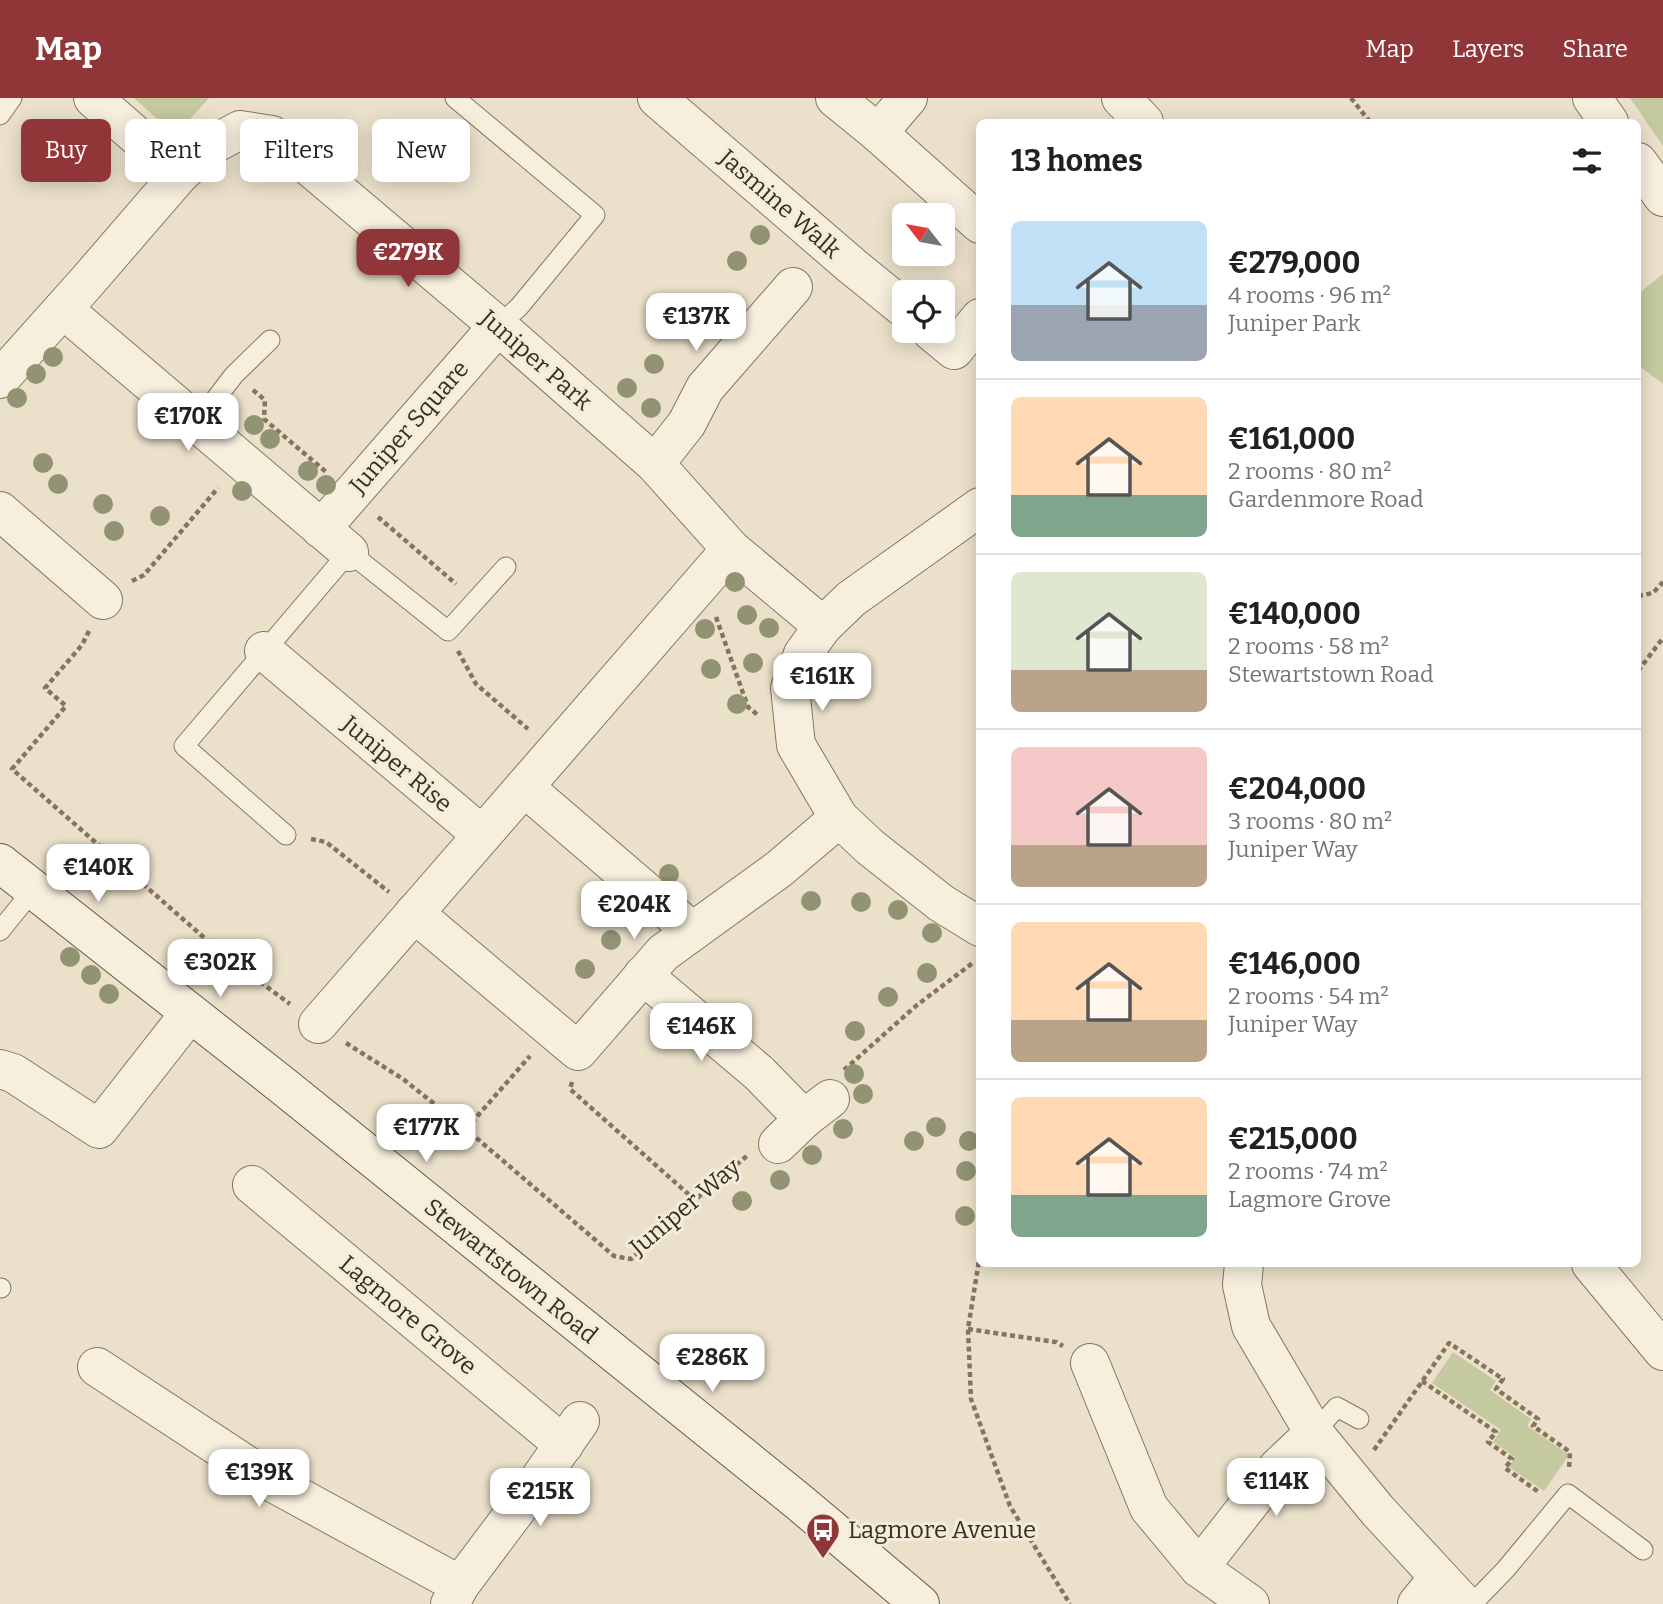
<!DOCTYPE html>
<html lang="en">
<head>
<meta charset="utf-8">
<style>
  :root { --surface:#fff; --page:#f2f2f2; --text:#202124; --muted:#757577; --line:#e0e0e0; --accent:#913638 }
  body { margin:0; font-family:Bitter,serif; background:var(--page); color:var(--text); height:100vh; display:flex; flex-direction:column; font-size:26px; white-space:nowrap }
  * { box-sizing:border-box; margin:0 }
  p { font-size:23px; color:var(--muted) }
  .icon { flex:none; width:38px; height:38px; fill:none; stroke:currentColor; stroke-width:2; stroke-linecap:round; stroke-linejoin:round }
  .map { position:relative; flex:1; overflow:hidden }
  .details { position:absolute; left:976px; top:21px; width:665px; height:1148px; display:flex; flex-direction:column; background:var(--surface); border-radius:10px; box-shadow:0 4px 18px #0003 }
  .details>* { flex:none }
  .hud { position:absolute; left:21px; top:21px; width:665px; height:63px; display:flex; gap:14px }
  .needle { width:46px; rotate:301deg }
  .tools { position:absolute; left:892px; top:105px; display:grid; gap:14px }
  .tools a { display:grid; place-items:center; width:63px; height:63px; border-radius:10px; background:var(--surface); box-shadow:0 4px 18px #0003; font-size:35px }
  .price { position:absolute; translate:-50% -60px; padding:0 16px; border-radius:14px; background:#fff; color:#222; font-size:23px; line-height:46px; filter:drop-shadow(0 2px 4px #0008) }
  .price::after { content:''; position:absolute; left:50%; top:42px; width:21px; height:16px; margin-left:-10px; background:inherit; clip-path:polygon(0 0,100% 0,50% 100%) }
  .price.selected { background:var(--accent); color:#fff }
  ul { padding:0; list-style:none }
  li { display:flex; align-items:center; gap:21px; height:175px; padding:0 35px }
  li+li { border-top:2px solid var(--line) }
  li span { display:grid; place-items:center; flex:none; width:196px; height:140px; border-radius:10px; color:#555 }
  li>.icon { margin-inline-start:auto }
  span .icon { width:84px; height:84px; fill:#fffc; stroke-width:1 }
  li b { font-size:30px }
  h2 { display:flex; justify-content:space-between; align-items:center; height:84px; padding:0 35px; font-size:30px }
  .tag { padding:0 24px; border-radius:10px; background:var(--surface); box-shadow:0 4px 18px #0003; font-size:24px; line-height:63px }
  .tag.selected { background:var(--accent); color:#fff }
  header { display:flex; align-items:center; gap:42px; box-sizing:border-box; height:98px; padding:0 35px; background:var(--accent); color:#fff }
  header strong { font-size:33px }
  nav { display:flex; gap:38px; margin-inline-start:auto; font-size:24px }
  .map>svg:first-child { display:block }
  .green { fill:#c5c99f }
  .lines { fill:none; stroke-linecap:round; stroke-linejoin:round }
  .lane-casing { stroke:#877460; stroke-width:21 }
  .street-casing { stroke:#877460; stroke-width:40 }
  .secondary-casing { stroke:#695643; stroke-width:40 }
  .path { stroke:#877460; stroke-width:4.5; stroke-dasharray:5 3.5; stroke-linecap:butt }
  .lane { stroke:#f6efde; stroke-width:19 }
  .street { stroke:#f6efde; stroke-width:38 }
  .secondary { stroke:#f6efde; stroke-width:38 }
  .tree { fill:#929373 }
  .labels { text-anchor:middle; stroke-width:6; stroke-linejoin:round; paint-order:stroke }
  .street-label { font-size:24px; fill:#392d22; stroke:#f3ecda }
  .poi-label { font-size:24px; fill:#392d22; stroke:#f3ecda; text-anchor:start }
</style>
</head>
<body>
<header>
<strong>Map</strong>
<nav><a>Map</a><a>Layers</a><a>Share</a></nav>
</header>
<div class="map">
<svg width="1663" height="1506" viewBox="0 0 1663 1506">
  <rect width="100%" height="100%" fill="#ebe1cb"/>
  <!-- green -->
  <g class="green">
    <path d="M134 0H209L182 30C161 28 149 13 134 0Z"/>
    <path d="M1630 0H1663V48Z"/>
    <path d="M1663 176V286L1638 267V196Z"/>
    <path d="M1453 1254 1496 1283 1490 1292 1531 1321 1527 1328 1569 1357 1544 1393 1509 1369 1515 1359 1493 1344 1501 1332 1432 1285Z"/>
  </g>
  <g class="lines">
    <!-- lane casing -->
    <g class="lane-casing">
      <g id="lane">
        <path d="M455 0 595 117 519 209 498 228"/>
        <path d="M0 17 12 0"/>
        <path d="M198 324 234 277 270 242"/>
        <path d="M286 737 184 648 349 454 448 533 506 469"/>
        <path d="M0 833 33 792"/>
        <path d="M0 1190H1"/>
        <path d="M1314 1335 1337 1309 1359 1321"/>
        <path d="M1472 1506 1506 1471 1568 1396 1643 1452"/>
      </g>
    </g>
    <!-- street casing -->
    <g class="street-casing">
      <g id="street">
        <path d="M93 0 180 76"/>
        <path d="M657 0 852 168 905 211"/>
        <path d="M835 0 878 35 980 126"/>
        <path d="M1121 0 1144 24"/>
        <path d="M1592 0 1609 24"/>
        <path d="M878 35 908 0"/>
        <path d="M1638 64 1663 99"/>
        <path d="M63 211 349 454"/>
        <path d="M931 233 954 252 980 220"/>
        <path d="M0 281 85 186 180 76 214 46 240 32 272 37 498 228 655 366 731 451 823 528"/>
        <path d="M655 366 687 325 705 290 793 189"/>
        <path d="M980 409 851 501 823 528 803 556 790 590 796 647 839 720 870 749 941 805 980 829"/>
        <path d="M0 413 103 502"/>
        <path d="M321 431 498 228"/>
        <path d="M264 553 482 737"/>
        <path d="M524 689 692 833"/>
        <path d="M414 815 578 953 663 855 779 771 839 720"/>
        <path d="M643 877 759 975 804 1021"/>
        <path d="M318 926 731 451"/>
        <path d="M0 971 13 975 99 1031 190 915"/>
        <path d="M778 1046 804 1021 830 1001"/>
        <path d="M252 1087 564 1347"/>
        <path d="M1244 1166 1242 1187 1251 1228 1314 1335 1378 1413 1464 1506"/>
        <path d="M1591 1166 1663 1253"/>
        <path d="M1090 1265 1149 1410 1199 1470 1250 1506"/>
        <path d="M97 1269 277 1387 460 1487"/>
        <path d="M1199 1470 1278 1369 1314 1335"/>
        <path d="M450 1506 460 1487 538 1383 580 1323"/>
        <path d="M1417 1506 1439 1479"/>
      </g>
    </g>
    <!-- secondary casing -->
    <g class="secondary-casing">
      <path id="secondary" d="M0 765 282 987 799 1404 920 1506"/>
    </g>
    <!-- path -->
    <g class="path">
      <path d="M1351 0 1370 24"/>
      <path d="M253 292 265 302 264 321 326 374"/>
      <path d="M378 419 456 486"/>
      <path d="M132 483 144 477 218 390"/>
      <path d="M1638 498 1653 495 1663 484"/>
      <path d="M716 519 748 609 759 618"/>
      <path d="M89 533 82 547 45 590 66 608 12 671 225 858 290 906"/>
      <path d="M458 553 476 586 528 631"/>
      <path d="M1638 573 1663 540"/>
      <path d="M311 741 326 744 389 794"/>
      <path d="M346 945 403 981 466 1031 614 1158 631 1161 695 1102 748 1057"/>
      <path d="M844 972 917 907 974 864"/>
      <path d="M572 984 570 991 695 1102"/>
      <path d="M466 1031 530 958"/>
      <path d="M980 1156 968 1231 971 1301 1010 1408 1070 1506"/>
      <path d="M968 1231 1056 1244 1063 1248"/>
      <path d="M1422 1283 1496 1334 1488 1344 1512 1361 1505 1370 1540 1395"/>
      <path d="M1374 1352 1449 1245 1503 1281 1496 1291 1538 1321 1533 1328 1570 1354 1569 1371"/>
    </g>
    <!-- lane -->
    <use href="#lane" class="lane"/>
    <!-- street -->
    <use href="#street" class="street"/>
    <!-- secondary -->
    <use href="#secondary" class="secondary"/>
  </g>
  <!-- trees -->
  <g class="tree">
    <circle cx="760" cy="137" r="10"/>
    <circle cx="737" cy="163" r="10"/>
    <circle cx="706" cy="208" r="10"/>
    <circle cx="687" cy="227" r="10"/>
    <circle cx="53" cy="259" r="10"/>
    <circle cx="654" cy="266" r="10"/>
    <circle cx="36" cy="276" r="10"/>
    <circle cx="627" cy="290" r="10"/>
    <circle cx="17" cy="300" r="10"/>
    <circle cx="651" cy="310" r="10"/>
    <circle cx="254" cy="327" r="10"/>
    <circle cx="270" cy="341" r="10"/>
    <circle cx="43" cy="365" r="10"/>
    <circle cx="308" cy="373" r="10"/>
    <circle cx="58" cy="386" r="10"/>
    <circle cx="326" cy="387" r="10"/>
    <circle cx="242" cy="393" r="10"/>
    <circle cx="103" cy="406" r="10"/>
    <circle cx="160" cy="418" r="10"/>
    <circle cx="114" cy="433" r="10"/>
    <circle cx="735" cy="484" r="10"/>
    <circle cx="747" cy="517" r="10"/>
    <circle cx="769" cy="530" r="10"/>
    <circle cx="705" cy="531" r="10"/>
    <circle cx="753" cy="565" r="10"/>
    <circle cx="711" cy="571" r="10"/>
    <circle cx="737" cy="606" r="10"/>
    <circle cx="669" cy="776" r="10"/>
    <circle cx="811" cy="803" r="10"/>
    <circle cx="861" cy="804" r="10"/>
    <circle cx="898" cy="812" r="10"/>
    <circle cx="630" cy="818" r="10"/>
    <circle cx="932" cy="835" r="10"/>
    <circle cx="611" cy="842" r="10"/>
    <circle cx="70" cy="859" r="10"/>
    <circle cx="585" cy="871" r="10"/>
    <circle cx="927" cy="875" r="10"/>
    <circle cx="91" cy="877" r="10"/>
    <circle cx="109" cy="896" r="10"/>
    <circle cx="888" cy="899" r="10"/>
    <circle cx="855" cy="933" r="10"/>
    <circle cx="854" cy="976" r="10"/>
    <circle cx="863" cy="996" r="10"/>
    <circle cx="936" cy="1029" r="10"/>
    <circle cx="843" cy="1031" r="10"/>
    <circle cx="914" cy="1043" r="10"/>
    <circle cx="969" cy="1043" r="10"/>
    <circle cx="812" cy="1057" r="10"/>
    <circle cx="966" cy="1073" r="10"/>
    <circle cx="780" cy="1082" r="10"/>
    <circle cx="742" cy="1103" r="10"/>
    <circle cx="965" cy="1118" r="10"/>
  </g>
  <!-- icons -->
  <defs>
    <g id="bus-pin" transform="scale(1.75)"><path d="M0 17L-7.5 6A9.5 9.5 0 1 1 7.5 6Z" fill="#913638" stroke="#f3ecda"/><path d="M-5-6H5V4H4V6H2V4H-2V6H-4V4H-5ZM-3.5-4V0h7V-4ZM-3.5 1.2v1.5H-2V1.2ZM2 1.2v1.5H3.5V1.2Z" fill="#fff"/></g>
  </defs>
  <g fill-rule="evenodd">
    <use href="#bus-pin" x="823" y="1432"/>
  </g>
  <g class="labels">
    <!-- street labels -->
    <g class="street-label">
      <text transform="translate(780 106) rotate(41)" y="8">Jasmine Walk</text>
      <text transform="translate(536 262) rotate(41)" y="8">Juniper Park</text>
      <text transform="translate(409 329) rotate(-49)" y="8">Juniper Square</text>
      <text transform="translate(397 666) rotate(40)" y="8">Juniper Rise</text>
      <text transform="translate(685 1109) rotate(-40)" y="8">Juniper Way</text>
      <text transform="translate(511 1173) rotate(39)" y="8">Stewartstown Road</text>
      <text transform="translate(408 1217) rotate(40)" y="8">Lagmore Grove</text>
    </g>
    <!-- poi labels -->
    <g class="poi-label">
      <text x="848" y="1440">Lagmore Avenue</text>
    </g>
  </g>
</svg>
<div class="tools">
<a><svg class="needle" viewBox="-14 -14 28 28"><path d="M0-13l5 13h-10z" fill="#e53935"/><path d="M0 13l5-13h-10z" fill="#757577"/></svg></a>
<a><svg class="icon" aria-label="locate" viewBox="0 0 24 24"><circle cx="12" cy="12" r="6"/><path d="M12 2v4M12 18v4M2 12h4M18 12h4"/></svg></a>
</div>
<b class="price selected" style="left:408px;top:191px">€279K</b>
<b class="price" style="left:696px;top:255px">€137K</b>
<b class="price" style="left:188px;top:355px">€170K</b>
<b class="price" style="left:822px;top:615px">€161K</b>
<b class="price" style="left:98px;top:806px">€140K</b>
<b class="price" style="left:634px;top:843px">€204K</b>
<b class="price" style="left:220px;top:901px">€302K</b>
<b class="price" style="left:701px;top:965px">€146K</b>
<b class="price" style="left:426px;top:1066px">€177K</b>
<b class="price" style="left:712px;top:1296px">€286K</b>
<b class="price" style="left:259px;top:1411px">€139K</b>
<b class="price" style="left:1276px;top:1420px">€114K</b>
<b class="price" style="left:540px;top:1430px">€215K</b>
<div class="hud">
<a class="tag selected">Buy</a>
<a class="tag">Rent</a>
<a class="tag">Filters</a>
<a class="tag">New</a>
</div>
<section class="details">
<h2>13 homes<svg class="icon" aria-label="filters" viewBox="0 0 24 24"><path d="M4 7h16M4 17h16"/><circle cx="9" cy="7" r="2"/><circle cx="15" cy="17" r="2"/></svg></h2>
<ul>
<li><span style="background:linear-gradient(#bfe0f5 60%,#9aa5b1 0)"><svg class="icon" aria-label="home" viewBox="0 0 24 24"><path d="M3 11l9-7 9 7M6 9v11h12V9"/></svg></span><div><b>€279,000</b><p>4 rooms · 96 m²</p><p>Juniper Park</p></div></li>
<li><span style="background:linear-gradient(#ffd9b3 70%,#7fa58c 0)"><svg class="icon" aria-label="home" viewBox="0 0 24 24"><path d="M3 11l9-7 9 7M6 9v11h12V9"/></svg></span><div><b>€161,000</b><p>2 rooms · 80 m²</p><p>Gardenmore Road</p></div></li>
<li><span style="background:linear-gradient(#dfe7d0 70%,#b9a48a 0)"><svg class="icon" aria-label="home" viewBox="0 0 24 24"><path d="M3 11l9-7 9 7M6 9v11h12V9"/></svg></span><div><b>€140,000</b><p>2 rooms · 58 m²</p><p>Stewartstown Road</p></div></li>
<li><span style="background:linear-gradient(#f6c9c9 70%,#b9a48a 0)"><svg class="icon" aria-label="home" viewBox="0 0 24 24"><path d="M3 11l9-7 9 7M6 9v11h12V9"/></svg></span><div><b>€204,000</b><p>3 rooms · 80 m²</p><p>Juniper Way</p></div></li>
<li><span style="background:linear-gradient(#ffd9b3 70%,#b9a48a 0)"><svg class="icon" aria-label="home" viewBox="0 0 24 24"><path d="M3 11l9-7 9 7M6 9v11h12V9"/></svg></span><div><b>€146,000</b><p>2 rooms · 54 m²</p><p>Juniper Way</p></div></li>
<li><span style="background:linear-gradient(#ffd9b3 70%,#7fa58c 0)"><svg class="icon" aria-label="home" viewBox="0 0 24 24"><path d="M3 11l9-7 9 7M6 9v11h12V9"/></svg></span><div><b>€215,000</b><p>2 rooms · 74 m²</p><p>Lagmore Grove</p></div></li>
</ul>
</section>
</div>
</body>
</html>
